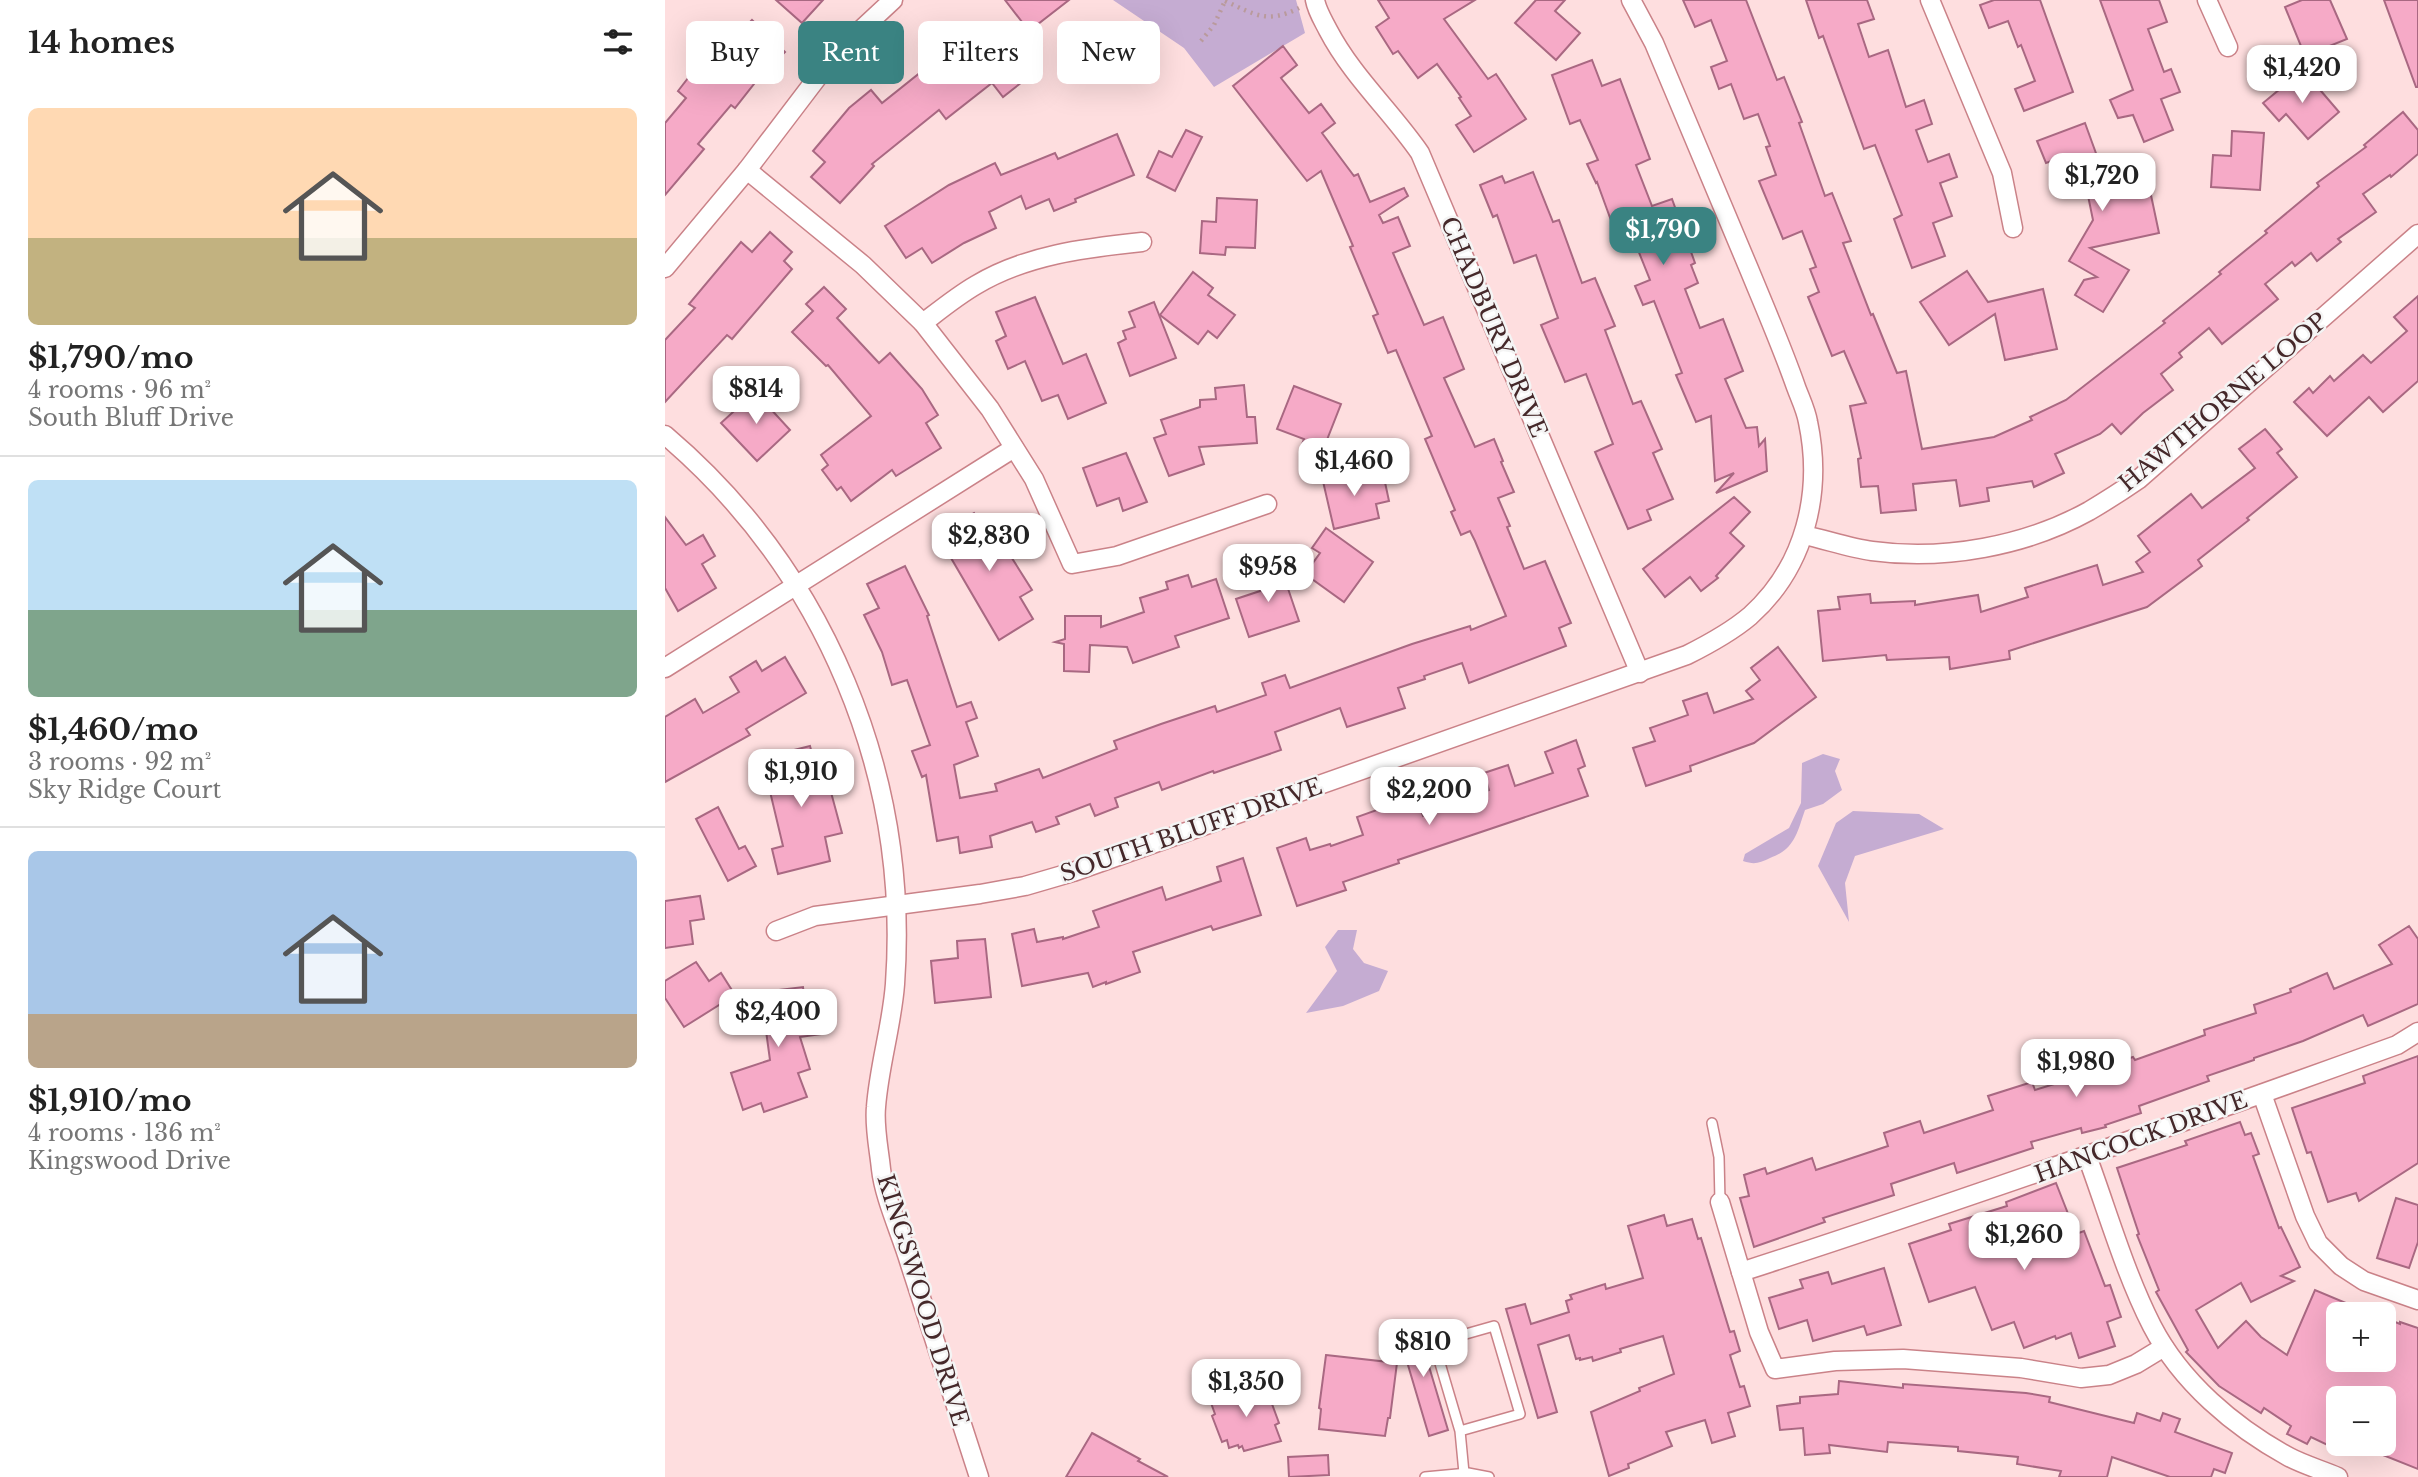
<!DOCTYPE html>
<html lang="en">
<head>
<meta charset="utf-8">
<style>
  :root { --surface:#fff; --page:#f2f2f2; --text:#222; --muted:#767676; --line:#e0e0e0; --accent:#3a8382 }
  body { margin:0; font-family:"Libre Baskerville",serif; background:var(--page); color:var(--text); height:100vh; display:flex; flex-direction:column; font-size:26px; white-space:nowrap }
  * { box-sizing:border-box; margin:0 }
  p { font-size:23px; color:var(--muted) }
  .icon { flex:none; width:38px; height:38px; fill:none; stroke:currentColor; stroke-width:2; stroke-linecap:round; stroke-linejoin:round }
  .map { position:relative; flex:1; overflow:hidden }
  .details { display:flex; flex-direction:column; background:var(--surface); width:665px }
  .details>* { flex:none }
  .guide { position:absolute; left:21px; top:21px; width:665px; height:63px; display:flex; gap:14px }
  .buttons { position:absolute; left:1661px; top:1302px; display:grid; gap:14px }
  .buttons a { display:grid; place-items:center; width:70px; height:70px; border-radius:10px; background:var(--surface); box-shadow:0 7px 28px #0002; font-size:35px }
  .price { position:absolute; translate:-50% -60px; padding:0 16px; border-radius:14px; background:#fff; color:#222; font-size:23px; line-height:46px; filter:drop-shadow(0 2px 4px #0008) }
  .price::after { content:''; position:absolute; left:50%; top:42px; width:21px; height:16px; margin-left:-10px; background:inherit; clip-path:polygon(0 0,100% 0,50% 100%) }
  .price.on { background:var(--accent); color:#fff }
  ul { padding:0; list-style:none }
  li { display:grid; align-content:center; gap:14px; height:371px; padding:0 28px }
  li+li { border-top:2px solid var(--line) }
  li span { display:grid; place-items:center; height:217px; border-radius:10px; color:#555 }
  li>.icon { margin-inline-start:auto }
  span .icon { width:126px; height:126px; fill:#fffc; stroke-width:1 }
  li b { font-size:30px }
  h2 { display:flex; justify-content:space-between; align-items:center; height:84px; padding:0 28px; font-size:30px }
  .chip { padding:0 24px; border-radius:10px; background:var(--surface); box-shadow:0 7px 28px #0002; font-size:24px; line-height:63px }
  .chip.on { background:var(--accent); color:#fff }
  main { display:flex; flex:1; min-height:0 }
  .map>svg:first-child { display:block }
  .green { fill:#c5acd2 }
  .building { fill:#f6aac7; stroke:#a96882; stroke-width:2 }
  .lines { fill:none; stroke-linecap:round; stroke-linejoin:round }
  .service-casing { stroke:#ca8288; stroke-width:12 }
  .minor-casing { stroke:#ca8288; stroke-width:21 }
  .path { stroke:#b99a9c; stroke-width:4.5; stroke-dasharray:2 5; stroke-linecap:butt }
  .service { stroke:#fff; stroke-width:9 }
  .minor { stroke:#fff; stroke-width:18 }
  .labels { text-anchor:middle; stroke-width:5; stroke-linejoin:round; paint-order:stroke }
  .street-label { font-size:23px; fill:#45282a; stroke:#f4f4f4 }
</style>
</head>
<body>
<main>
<section class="details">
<h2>14 homes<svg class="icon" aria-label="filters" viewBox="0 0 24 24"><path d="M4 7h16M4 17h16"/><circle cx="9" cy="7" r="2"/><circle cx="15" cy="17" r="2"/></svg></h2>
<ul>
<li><span style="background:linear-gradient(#ffd9b3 60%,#c2b280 0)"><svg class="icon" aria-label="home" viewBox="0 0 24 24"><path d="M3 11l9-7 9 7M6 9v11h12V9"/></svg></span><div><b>$1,790/mo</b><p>4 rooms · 96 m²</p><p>South Bluff Drive</p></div></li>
<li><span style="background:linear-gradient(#bfe0f5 60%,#7fa58c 0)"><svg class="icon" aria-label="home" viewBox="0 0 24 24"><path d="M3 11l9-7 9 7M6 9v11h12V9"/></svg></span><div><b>$1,460/mo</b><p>3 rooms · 92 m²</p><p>Sky Ridge Court</p></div></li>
<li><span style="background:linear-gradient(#a9c7e8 75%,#b9a48a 0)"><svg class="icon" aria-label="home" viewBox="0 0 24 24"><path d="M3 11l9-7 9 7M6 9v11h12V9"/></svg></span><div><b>$1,910/mo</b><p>4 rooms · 136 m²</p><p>Kingswood Drive</p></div></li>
</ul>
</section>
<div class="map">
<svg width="1753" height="1477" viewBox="0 0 1753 1477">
  <rect width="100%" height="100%" fill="#fededf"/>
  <!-- green -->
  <g class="green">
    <path d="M448 0H631L640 33 549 87 519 48Z"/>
    <path d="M1158 754 1175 759 1170 771 1177 790 1158 804 1140 810C1132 833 1130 849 1105 858 1094 863 1090 865 1078 861L1080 854 1124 828 1136 803 1137 763Z"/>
    <path d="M1188 811 1254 814 1279 829 1190 856 1180 883 1184 922 1153 866 1171 823Z"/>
    <path d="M673 930H692L688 949 699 963 723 971 714 991 678 1006 641 1013 672 971 660 947Z"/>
  </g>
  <!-- building -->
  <g class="building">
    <path d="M111 0H158L137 23Z"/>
    <path d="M340 0H404L364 31Z"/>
    <path d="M713 0H810L779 19 823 79 831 74 861 119 809 152 791 125 806 116 794 98 796 97 772 64 753 78 733 51 728 54 711 27 724 18Z"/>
    <path d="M871 0H900L890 11 915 33 891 60 850 23Z"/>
    <path d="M1018 0H1081L1112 80 1119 77 1137 122 1134 123 1160 196 1167 193 1186 241 1178 243 1206 315 1208 314 1232 373 1241 371 1257 449 1329 437 1367 420 1365 417 1401 400 1500 323 1498 321 1556 274 1554 272 1602 233 1600 231 1654 186 1652 183 1701 147 1699 145 1738 112 1753 130V154L1726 177 1725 175 1698 194 1711 212 1673 239 1676 242 1652 261 1646 253 1630 266 1627 262 1600 284 1613 299 1557 344 1544 328 1514 353 1517 357 1496 374 1508 390 1478 413 1456 434 1447 424 1435 434 1390 454 1399 473 1369 487 1367 481 1322 488 1324 501 1295 506 1291 480 1248 484 1251 510 1216 513 1213 486 1196 487 1193 459 1196 458 1185 406 1201 403 1179 351 1167 356 1143 297 1154 292 1145 269 1151 267 1137 231 1118 239 1094 181 1111 175 1101 147 1105 146 1093 114 1079 119 1066 84 1054 89 1046 67 1062 61 1046 20 1030 27Z"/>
    <path d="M1141 0H1202L1209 19 1193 24 1204 57 1223 50 1241 107 1259 100 1267 124 1251 130 1263 162 1284 154 1292 177 1275 183 1287 216 1268 223 1280 256 1247 268 1229 219 1237 215 1210 145 1199 149 1158 36 1154 38Z"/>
    <path d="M1329 0H1375L1408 92 1359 111 1350 89 1370 81 1356 45 1353 47 1343 21 1324 28 1315 5Z"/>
    <path d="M1435 0H1494L1502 22 1483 29 1499 72 1506 69 1515 92 1496 99 1508 130 1479 142 1468 115 1453 118 1445 100 1468 90Z"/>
    <path d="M1637 0H1665L1682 39 1640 56 1620 7Z"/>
    <path d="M1719 0H1753V87H1751Z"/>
    <path d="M87 20 120 52 93 79 70 108 66 105 33 144 39 149 0 195V123L21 98 13 91 44 51 51 57Z"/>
    <path d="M347 30 376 67 338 97 327 83 281 119 274 110 207 164 209 166 175 203 146 177 160 162 148 151 184 108 206 90 217 103 266 64 274 74 317 38 325 48Z"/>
    <path d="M618 46 632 65 616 78 644 113 656 104 670 123 657 133 689 176 693 174 705 202 739 188 743 196 714 215 718 223 733 217 745 246 728 253 759 325 778 317 799 369 779 378 810 447 829 439 838 461 836 462 849 492 833 498 845 526 842 527 859 569 880 561 906 623 894 628 901 646 804 683 797 663 759 676 760 679 733 688 740 708 682 727 675 708 610 732 616 750 549 773 548 771 497 790 494 782 450 798 453 807 430 816 425 804 391 817 394 824 371 832 367 822 325 836 327 847 295 853 293 837 272 841 261 775 257 777 247 751 265 745 242 680 227 685 217 652 199 615 214 608 202 584 240 566 264 615 262 616 292 707 306 702 312 718 301 722 313 756 289 765 295 798 332 791 330 784 374 769 378 778 452 749 449 741 496 724 550 706 552 712 601 695 597 683 620 675 625 688 747 644 805 626 806 630 841 616 810 541 805 531 796 535 786 512 790 510 760 439 767 436 731 350 723 353 708 316 713 314 685 247 688 246 656 171 642 181 568 86Z"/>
    <path d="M927 60 937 86 955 79 985 159 971 165 987 206 1007 199 1030 263 1026 265 1033 283 1020 289 1035 328 1058 319 1078 371 1060 379 1081 428 1092 427 1094 446 1100 439 1102 471 1051 493 1069 473 1050 481 1046 416 1031 422 1011 375 1017 373 989 301 978 305 970 286 985 280 969 240 955 245 932 182 931 183 922 164 933 160 915 120 905 124 887 75Z"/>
    <path d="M1638 70 1674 112 1643 139 1621 114 1614 121 1598 103Z"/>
    <path d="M1420 123 1444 189 1483 181 1494 233 1425 248 1464 270 1438 312 1410 295 1419 280 1432 277 1404 261 1428 220 1420 181 1412 184 1401 156 1381 163 1372 141Z"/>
    <path d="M521 130 537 137 510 191 482 177 494 151 507 157Z"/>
    <path d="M1567 131 1599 133 1595 190 1546 187 1548 155 1566 156Z"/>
    <path d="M452 134 469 175 410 199 411 202 389 211 384 199 361 209 356 196 324 212 331 228 299 243 267 263 257 248 241 258 220 226 284 185 330 163 336 175 390 153 393 159Z"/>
    <path d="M868 172 888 222 894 220 917 283 930 278 950 326 940 330 968 404 976 401 997 449 988 453 1008 499 982 510 986 520 963 529 930 452 948 444 921 374 900 382 876 325 893 318 871 255 849 263 832 215 828 217 815 185 837 176 840 183Z"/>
    <path d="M552 198 592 200 590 248 561 247 560 255 535 253 537 221 551 222Z"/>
    <path d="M105 232 127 252 119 261 127 269 67 339 62 335 0 402V340L30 308 24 304 76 242 87 252Z"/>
    <path d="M1302 271 1323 302 1378 289 1392 349 1340 360 1330 314 1284 345 1255 302Z"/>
    <path d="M528 272 548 288 543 295 570 315 552 338 543 331 533 344 495 315Z"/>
    <path d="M159 287 181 309 172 318 214 363 225 353 257 389 273 415 261 423 276 448 231 476 227 470 186 501 176 487 172 490 157 470 163 465 156 455 206 416 163 365 161 366 127 332 148 311 141 304Z"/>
    <path d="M1753 296V381L1718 412 1704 397 1662 436 1629 402 1644 388 1648 393 1665 376 1669 381 1698 355 1706 363 1742 331 1729 317Z"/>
    <path d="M370 297 398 364 421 354 441 403 403 419 393 395 377 401 360 361 343 369 331 341 341 336 331 312Z"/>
    <path d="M489 302 511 358 465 376 453 343 461 339 458 331 470 327 464 312Z"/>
    <path d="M579 385 582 417H590L592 443 534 447 539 464 504 476 489 438 501 434 496 420 535 407V400L551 399 550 388Z"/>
    <path d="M629 386 676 404 656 455 636 447 639 439 612 429Z"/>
    <path d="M90 392 125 430 92 461 56 423Z"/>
    <path d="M1600 429 1617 449 1612 453 1632 477 1582 518 1584 520 1533 560 1537 566 1482 607 1344 651 1345 659 1285 669 1284 657 1222 660 1221 655 1158 661 1153 611 1175 609 1173 597 1205 594 1206 603 1250 601V605L1313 595 1316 612 1363 597 1360 588 1432 565 1438 585 1478 572 1471 562 1485 552 1473 536 1526 494 1537 508 1590 468 1574 449Z"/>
    <path d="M461 453 482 502 458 511 454 498 432 506 418 468Z"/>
    <path d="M682 471 684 481 718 473 724 501 711 504 714 518 669 529 657 477Z"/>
    <path d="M1069 497 1085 512 1065 533 1079 546 1051 576 1053 578 1036 591 1025 577 1000 597 978 569Z"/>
    <path d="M309 513 321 534 337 525 352 551 345 555 367 590 355 597 368 619 334 640 272 534Z"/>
    <path d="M0 517 21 545 38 535 50 556 37 564 51 588 13 611 0 588Z"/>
    <path d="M661 528 708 562 679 602 640 574 655 553 647 548Z"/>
    <path d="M615 565 634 621 584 637 571 599 595 591 590 573Z"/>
    <path d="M523 575 527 587 551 579 564 618 510 636 514 647 468 663 462 647 425 645 424 672 399 671V644L390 642 400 639V616H436V627L479 612 475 598 503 589 501 582Z"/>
    <path d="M1113 647 1151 697 1089 743 1025 766 1026 771 981 786 968 748 990 741 985 728 1023 715 1018 701 1042 693 1049 713 1088 699 1081 691 1095 680 1086 668Z"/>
    <path d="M120 657 141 693 81 729 85 735 0 782V717L30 699 38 713 74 692 65 677 91 661 97 671Z"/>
    <path d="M911 740 920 766 913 769 923 796 733 860 734 863 678 882 681 890 632 906 612 848 641 838 645 850 665 844 666 846 698 835 692 817 751 796 758 816 800 801 799 798 824 790 819 773 843 765 850 786 888 773 880 752Z"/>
    <path d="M145 746 152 773 160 770 177 833 160 837 165 861 113 874 107 849 118 846 97 758Z"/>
    <path d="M53 807 74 849 80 846 91 866 63 881 31 819Z"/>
    <path d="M578 858 596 915 548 930 546 926 468 952 475 972 441 984V982L428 987 423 973 357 986 347 934 369 929 372 942 398 937V939L434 927 428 911 497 887 501 900 556 881 552 867Z"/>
    <path d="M35 896 39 919 25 921 28 944 0 948V901Z"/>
    <path d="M1744 926 1753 939V1004L1703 1026 1698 1015 1638 1041 1589 1058V1060L1542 1076 1544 1081 1474 1106 1476 1113 1440 1125 1441 1127 1417 1133 1416 1128 1366 1142 1368 1148 1292 1173 1289 1163 1226 1184 1229 1195 1158 1218 1160 1222 1089 1247 1075 1198 1084 1196 1079 1175 1100 1168 1102 1174 1147 1158 1151 1170 1223 1146 1219 1133 1255 1121 1259 1133 1328 1110 1323 1096 1367 1082 1370 1090 1431 1071V1069L1468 1057 1470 1060 1540 1035 1539 1030 1591 1013 1589 1005 1626 992 1625 989 1662 973 1669 989 1727 964 1714 945Z"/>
    <path d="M320 939 326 997 270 1003 266 961 293 958 292 941Z"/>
    <path d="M31 962 44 981 56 973 70 995 19 1027 0 998V981Z"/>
    <path d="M138 987 141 1012 154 1010 157 1034 135 1037 145 1069 133 1073 142 1097 99 1112 96 1103 78 1110 66 1073 105 1060 99 1016 82 1018 80 994Z"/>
    <path d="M1753 1056V1163L1694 1201 1691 1193 1663 1202 1646 1152 1642 1153 1627 1108 1700 1083 1698 1076Z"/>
    <path d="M1575 1122 1580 1135 1586 1133 1594 1154 1588 1156 1614 1228 1616 1227 1635 1267 1616 1276 1629 1281 1586 1302 1576 1283 1531 1310 1553 1348 1581 1321 1596 1337 1622 1355 1650 1290 1707 1314H1673V1360H1718V1317L1735 1324V1322L1753 1328V1469L1718 1455V1398H1673V1450L1646 1437 1642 1444 1622 1434 1626 1426 1599 1408 1596 1413 1554 1386 1521 1352 1523 1350 1491 1292 1494 1290 1472 1235 1474 1234 1452 1168 1522 1145 1520 1141Z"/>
    <path d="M1391 1183 1411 1234 1419 1231 1440 1286 1445 1285 1456 1317 1442 1322 1450 1346 1414 1358 1406 1333 1391 1339 1390 1336 1359 1348 1349 1322 1327 1330 1310 1287 1264 1302 1244 1244 1286 1230 1284 1224 1342 1206 1341 1202Z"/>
    <path d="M1731 1198 1753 1205V1242L1744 1268 1712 1258Z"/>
    <path d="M999 1215 1002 1226 1027 1219 1033 1239 1036 1238 1065 1332 1069 1331 1075 1351 1065 1355 1075 1387 1079 1386 1085 1406 1063 1413 1070 1436 1047 1443 1040 1420 1001 1432 1007 1446 963 1464 964 1468 944 1476 926 1412 975 1391 974 1388 1009 1374 998 1336 955 1349 956 1352 928 1361 927 1357 915 1360V1358L911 1359 904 1335 873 1345 892 1412 873 1418 841 1309 860 1304 866 1324 904 1312 901 1301 907 1299 905 1295 940 1284 941 1289 978 1278 963 1226Z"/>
    <path d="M1219 1268 1236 1325 1202 1335 1199 1326 1148 1341 1142 1320 1114 1329 1104 1298 1138 1288 1135 1280 1163 1272 1167 1284Z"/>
    <path d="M751 1323 783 1430 764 1436 732 1328Z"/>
    <path d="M661 1355 732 1363 725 1418H723L720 1436 654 1429 656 1409 654 1408Z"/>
    <path d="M1174 1381 1238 1388V1384L1361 1393 1385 1397 1384 1402 1469 1423 1472 1413 1495 1421 1498 1413 1515 1419 1510 1432 1567 1453 1560 1473 1549 1469 1546 1477H1505L1447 1457 1442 1477H1394L1396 1471 1352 1464 1353 1457 1293 1451V1447L1223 1442 1222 1452 1164 1445 1165 1453 1140 1455 1138 1428 1115 1430 1112 1406 1135 1403V1397L1173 1394Z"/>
    <path d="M590 1384 591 1387 596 1386 600 1397 604 1396 614 1423 610 1425 616 1441 579 1451 577 1446 574 1448 573 1445 564 1448 562 1440 557 1442 547 1416 550 1414 546 1403H549L547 1399Z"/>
    <path d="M427 1433 475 1459 473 1461 503 1477H401Z"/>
    <path d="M663 1455 664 1475 624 1477 623 1457Z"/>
  </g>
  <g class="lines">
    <!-- service casing -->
    <g class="service-casing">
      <g id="service">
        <path d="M1047 1123 1054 1157 1055 1202"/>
        <path d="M795 1431 855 1414 829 1326 769 1343 795 1431 799 1473"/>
        <path d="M760 1477 803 1473 824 1477"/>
      </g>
    </g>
    <!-- minor casing -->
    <g class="minor-casing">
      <g id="minor">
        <path d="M650 0C652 11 658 20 663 30 687 76 726 111 755 153L975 673"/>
        <path d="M1265 0 1337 173 1348 228"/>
        <path d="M1542 0 1563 47"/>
        <path d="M82 170 198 265 258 323 325 409 369 479 407 564 452 556 602 504"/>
        <path d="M0 268 82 170 171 53 228 0"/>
        <path d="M258 323C275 310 292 296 311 285 361 255 420 248 477 242"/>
        <path d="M0 435C160 571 245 774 230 984 227 1025 214 1066 211 1107 209 1127 214 1149 216 1169 219 1197 236 1234 244 1261 267 1333 290 1405 314 1477"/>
        <path d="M1139 535C1162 540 1185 548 1207 551 1279 561 1361 546 1424 511 1441 501 1458 490 1474 479L1753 234"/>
        <path d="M0 668 349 448"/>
        <path d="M111 931 150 916 315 894 360 886 408 872 1022 655C1044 644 1066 632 1085 616 1140 567 1158 493 1143 422 1141 410 1135 398 1131 387 1117 347 1100 308 1084 269 1052 194 1021 118 989 43L966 0"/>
        <path d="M1597 1094 1640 1216 1653 1243 1676 1266 1699 1281 1753 1300"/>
        <path d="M1422 1156C1443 1213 1460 1273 1487 1326 1516 1382 1569 1427 1624 1457 1639 1465 1657 1470 1673 1477"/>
        <path d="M1055 1202 1094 1332 1110 1369 1170 1361 1238 1359 1356 1368 1416 1378 1444 1375 1471 1364 1499 1347"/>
        <path d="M1076 1272C1296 1201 1514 1124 1732 1045L1753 1032"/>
      </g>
    </g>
    <!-- path -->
    <g class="path">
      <path d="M560 1C591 15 602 24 634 8"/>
      <path d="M536 41 549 25 560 1"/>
    </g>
    <!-- service -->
    <use href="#service" class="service"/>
    <!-- minor -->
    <use href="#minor" class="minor"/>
  </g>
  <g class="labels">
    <!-- street labels -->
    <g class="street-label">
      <text transform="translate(829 327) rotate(67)" y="8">CHADBURY DRIVE</text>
      <text transform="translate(1558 402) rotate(-40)" y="8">HAWTHORNE LOOP</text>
      <text transform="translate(526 830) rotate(-19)" y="8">SOUTH BLUFF DRIVE</text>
      <text transform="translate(1476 1137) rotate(-20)" y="8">HANCOCK DRIVE</text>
      <text transform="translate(258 1300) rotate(73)" y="8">KINGSWOOD DRIVE</text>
    </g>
  </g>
</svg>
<div class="buttons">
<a>+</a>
<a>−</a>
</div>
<b class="price" style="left:1637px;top:105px">$1,420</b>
<b class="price" style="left:1437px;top:213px">$1,720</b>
<b class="price on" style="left:998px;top:267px">$1,790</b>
<b class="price" style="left:91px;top:426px">$814</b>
<b class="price" style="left:689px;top:498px">$1,460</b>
<b class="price" style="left:324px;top:573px">$2,830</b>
<b class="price" style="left:603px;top:604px">$958</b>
<b class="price" style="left:136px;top:809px">$1,910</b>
<b class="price" style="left:764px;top:827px">$2,200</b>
<b class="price" style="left:113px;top:1049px">$2,400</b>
<b class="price" style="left:1411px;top:1099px">$1,980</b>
<b class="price" style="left:1359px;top:1272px">$1,260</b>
<b class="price" style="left:758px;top:1379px">$810</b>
<b class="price" style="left:581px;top:1419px">$1,350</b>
<div class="guide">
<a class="chip">Buy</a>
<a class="chip on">Rent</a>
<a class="chip">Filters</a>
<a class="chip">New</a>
</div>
</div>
</main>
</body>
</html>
